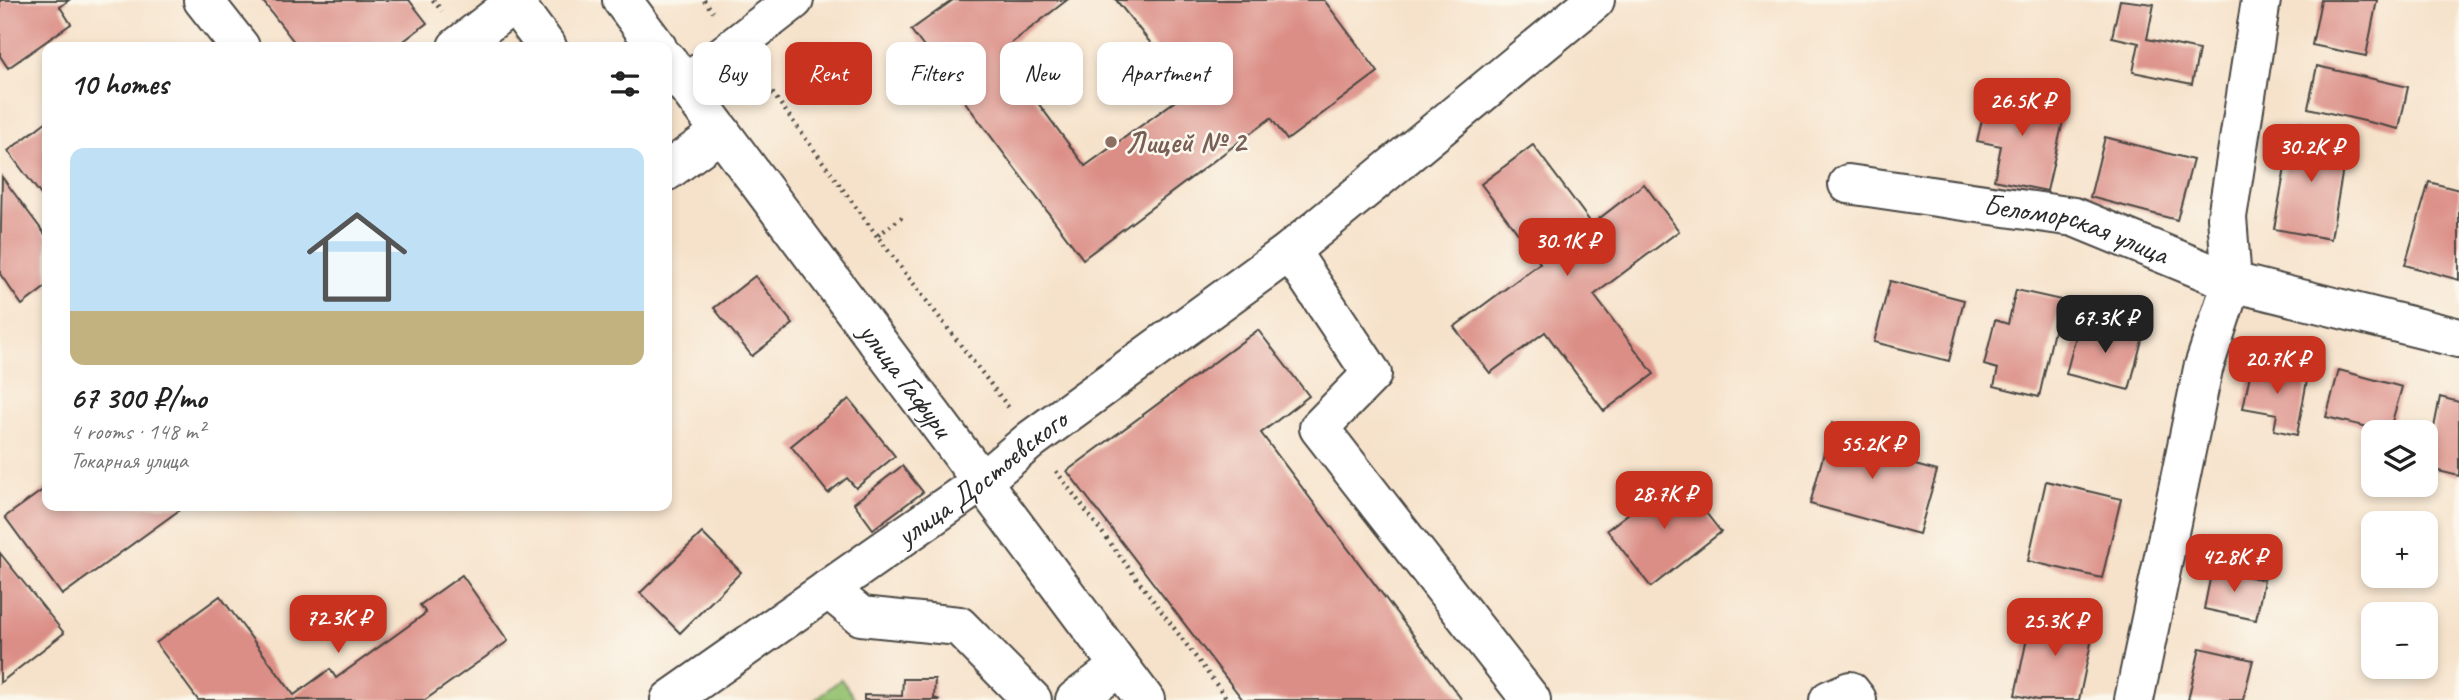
<!DOCTYPE html>
<html lang="en">
<head>
<meta charset="utf-8">
<style>
  :root { --surface:#fff; --page:#f2f2f2; --text:#222; --muted:#767676; --accent:#c8321e }
  body { margin:0; font-family:Caveat,sans-serif; background:var(--page); color:var(--text); height:100vh; display:flex; flex-direction:column; font-size:26px; white-space:nowrap }
  * { box-sizing:border-box; margin:0 }
  p { font-size:23px; color:var(--muted) }
  .icon { flex:none; width:38px; height:38px; fill:none; stroke:currentColor; stroke-width:2; stroke-linecap:round; stroke-linejoin:round }
  .map { position:relative; flex:1; overflow:hidden }
  .details { position:absolute; left:42px; top:42px; width:630px; height:469px; display:flex; flex-direction:column; background:var(--surface); border-radius:14px; box-shadow:0 4px 10px #0003 }
  .details>* { flex:none }
  .banner { position:absolute; left:693px; top:42px; width:665px; height:63px; display:flex; gap:14px }
  .fabs { position:absolute; left:2361px; top:420px; display:grid; gap:14px }
  .fabs a { display:grid; place-items:center; width:77px; height:77px; border-radius:14px; background:var(--surface); box-shadow:0 4px 10px #0003; font-size:35px }
  .price { position:absolute; translate:-50% -60px; padding:0 16px; border-radius:14px; background:var(--accent); color:#fff; font-size:23px; line-height:46px; filter:drop-shadow(0 2px 4px #0008) }
  .price::after { content:''; position:absolute; left:50%; top:42px; width:21px; height:16px; margin-left:-10px; background:inherit; clip-path:polygon(0 0,100% 0,50% 100%) }
  .price.current { background:#222; color:#fff }
  ul { padding:0; list-style:none }
  li { display:grid; align-content:center; gap:14px; height:371px; padding:0 28px }
  li span { display:grid; place-items:center; height:217px; border-radius:14px; color:#555 }
  li>.icon { margin-inline-start:auto }
  span .icon { width:126px; height:126px; fill:#fffc; stroke-width:1 }
  li b { font-size:30px }
  h2 { display:flex; justify-content:space-between; align-items:center; height:84px; padding:0 28px; font-size:30px }
  .pill { padding:0 24px; border-radius:14px; background:var(--surface); box-shadow:0 4px 10px #0003; font-size:24px; line-height:63px }
  .pill.current { background:var(--accent); color:#fff }
  .map>svg:first-child { display:block }
  .green { fill:#94c16f; stroke:#60764d; stroke-width:2 }
  .building { fill:#db8e86 }
  .lines { fill:none; stroke-linecap:round; stroke-linejoin:round }
  .minor-casing { stroke:#494643; stroke-width:42 }
  .path { stroke:#494643; stroke-width:4.5; stroke-dasharray:2 5; stroke-linecap:butt }
  .minor { stroke:#fff; stroke-width:38 }
  .education-dot { fill:#8d6e63; stroke:#fbf7ec; stroke-width:2.5 }
  .labels { text-anchor:middle; stroke-width:5; stroke-linejoin:round; paint-order:stroke }
  .education-label { font-size:30px; font-weight:bold; fill:#785e54; stroke:#fbf7ec; text-anchor:start }
  .street-label { font-size:30px; fill:#2b2b2b; stroke:#fbf7ec }
</style>
</head>
<body>
<div class="map">
<svg width="2459" height="700" viewBox="0 0 2459 700">
  <rect width="100%" height="100%" fill="#fbf7ec"/>
  <filter id="ink" filterUnits="userSpaceOnUse"><feTurbulence type="fractalNoise" baseFrequency=".0143" numOctaves="2"/><feDisplacementMap in="SourceGraphic" scale="14" xChannelSelector="R" yChannelSelector="G"/><feConvolveMatrix kernelMatrix="1 2 1 2 8 2 1 2 1" color-interpolation-filters="sRGB"/></filter>
  <filter id="wash" filterUnits="userSpaceOnUse"><feTurbulence type="fractalNoise" baseFrequency=".00686" numOctaves="4" result="noise"/><feDisplacementMap in="SourceGraphic" scale="28" xChannelSelector="R" yChannelSelector="G"/><feGaussianBlur stdDeviation="1.57" result="paint"/><feColorMatrix in="noise" values="0 0 0 0 0 0 0 0 0 0 0 0 0 0 0 0 0 1.4 0 .05"/><feComposite in="paint" operator="in"/></filter>
  <g filter="url(#wash)">
    <rect width="100%" height="100%" fill="#f6e2ca"/>
    <!-- green -->
    <path class="green" d="M841 679 856 700H815Z"/>
    <g id="blocks">
      <!-- building -->
      <g class="building">
        <path d="M0 0H69L60 7 71 24 8 68 0 56Z"/>
        <path d="M262 0H409L427 23 396 47H298Z"/>
        <path d="M953 0H1067L1000 52 1085 166 1189 91 1116 0H1324L1378 72 1287 140 1271 118 1083 259 911 30Z"/>
        <path d="M2120 0 2154 4 2147 39 2199 50 2192 84 2133 72 2139 43 2112 37Z"/>
        <path d="M2321 0H2377L2366 56 2312 45Z"/>
        <path d="M2317 66 2408 87 2399 129 2308 108Z"/>
        <path d="M1989 91 2066 108 2047 191 1994 180 2001 146 1977 141Z"/>
        <path d="M47 121V203L8 151Z"/>
        <path d="M2292 129 2348 139 2331 239 2274 229Z"/>
        <path d="M2105 137 2193 160 2177 220 2090 197Z"/>
        <path d="M1533 145 1592 224 1644 184 1679 231 1594 295 1654 374 1604 411 1545 332 1490 373 1454 327 1540 263 1481 184Z"/>
        <path d="M2 177 47 237V286L22 305 0 274Z"/>
        <path d="M2429 182 2459 190V280L2405 265Z"/>
        <path d="M755 276 793 324 752 356 714 308Z"/>
        <path d="M1890 281 1964 300 1949 361 1874 342Z"/>
        <path d="M2016 290 2061 300 2039 397 1994 386 1998 369 1984 365 1995 320 2008 324Z"/>
        <path d="M2080 321 2143 336 2129 390 2066 374Z"/>
        <path d="M1258 330 1309 396 1261 433 1462 700H1243L1067 471Z"/>
        <path d="M2252 365 2308 375 2297 435 2274 430 2277 414 2243 408Z"/>
        <path d="M2339 370 2402 387 2389 432 2326 417Z"/>
        <path d="M2440 397 2459 402V476L2426 468Z"/>
        <path d="M849 399 895 456 856 488 847 478 828 493 791 446Z"/>
        <path d="M1832 423 1898 441 1893 459 1937 471 1919 534 1810 504Z"/>
        <path d="M902 466 923 492 873 529 854 503Z"/>
        <path d="M1677 476 1721 532 1651 587 1607 530Z"/>
        <path d="M2046 481 2121 499 2102 578 2028 561Z"/>
        <path d="M47 487V506H185L62 595 5 517Z"/>
        <path d="M702 533 741 572 680 633 640 593Z"/>
        <path d="M0 553 64 633 0 683Z"/>
        <path d="M2212 569 2264 580 2256 620 2204 609Z"/>
        <path d="M462 575 508 641 425 700H198L156 643 220 596 294 695 330 669 336 678 426 613 420 605Z"/>
        <path d="M2033 610 2095 624 2079 700H2038L2015 695Z"/>
        <path d="M2200 648 2253 660 2243 700H2188Z"/>
        <path d="M903 679H935L934 698 940 700H864V695L902 696Z"/>
      </g>
    </g>
  </g>
  <g filter="url(#ink)">
    <use href="#blocks" fill-opacity="0" stroke="#494643" stroke-width="2"/>
    <g class="lines">
      <!-- minor casing -->
      <g class="minor-casing">
        <g id="minor">
          <path d="M203 0 240 47"/>
          <path d="M512 0 547 47"/>
          <path d="M622 0 657 47"/>
          <path d="M457 47 514 3"/>
          <path id="s1" d="M667 60 1145 700"/>
          <path d="M685 85 794 0"/>
          <path d="M667 171 721 132"/>
          <path id="s2" d="M1848 184 2074 217 2232 282 2459 338"/>
          <path d="M1290 251 1372 374 1319 428 1531 700"/>
          <path d="M828 589 861 616 959 626 1032 700"/>
          <path id="s3" d="M670 700 981 482 1032 439 1290 251 1595 0"/>
          <path d="M1075 700 1119 667"/>
          <path d="M1829 700 1850 691 1857 700"/>
          <path d="M2134 700 2203 369 2232 282 2227 217 2261 0"/>
        </g>
      </g>
      <!-- path -->
      <g class="path">
        <path d="M433 0 442 11"/>
        <path d="M704 0 713 12"/>
        <path d="M760 76 877 236"/>
        <path d="M902 217 877 236 1009 408"/>
        <path d="M1056 471 1228 700"/>
      </g>
      <!-- minor -->
      <use href="#minor" class="minor"/>
    </g>
  </g>
  <!-- markers -->
  <circle class="education-dot" cx="1111" cy="142" r="7"/>
  <g class="labels">
    <!-- education labels -->
    <g class="education-label">
      <text x="1125" y="152">Лицей № 2</text>
    </g>
    <!-- street labels -->
    <g class="street-label">
      <text dy="10" stroke="none"><textPath href="#s2" startOffset="233">Беломорская улица</textPath></text>
      <text dy="10" stroke="none"><textPath href="#s1" startOffset="399">улица Гафури</textPath></text>
      <text dy="10" stroke="none"><textPath href="#s3" startOffset="383">улица Достоевского</textPath></text>
    </g>
  </g>
</svg>
<div class="fabs">
<a><svg class="icon" aria-label="layers" viewBox="0 0 24 24"><path d="M12 4l9 5-9 5-9-5zM3 14l9 5 9-5"/></svg></a>
<a>+</a>
<a>−</a>
</div>
<b class="price" style="left:2022px;top:138px">26.5K ₽</b>
<b class="price" style="left:2311px;top:184px">30.2K ₽</b>
<b class="price" style="left:1567px;top:278px">30.1K ₽</b>
<b class="price current" style="left:2105px;top:355px">67.3K ₽</b>
<b class="price" style="left:2277px;top:396px">20.7K ₽</b>
<b class="price" style="left:1872px;top:481px">55.2K ₽</b>
<b class="price" style="left:1664px;top:531px">28.7K ₽</b>
<b class="price" style="left:2234px;top:594px">42.8K ₽</b>
<b class="price" style="left:338px;top:655px">72.3K ₽</b>
<b class="price" style="left:2055px;top:658px">25.3K ₽</b>
<div class="banner">
<a class="pill">Buy</a>
<a class="pill current">Rent</a>
<a class="pill">Filters</a>
<a class="pill">New</a>
<a class="pill">Apartment</a>
</div>
<section class="details">
<h2>10 homes<svg class="icon" aria-label="filters" viewBox="0 0 24 24"><path d="M4 7h16M4 17h16"/><circle cx="9" cy="7" r="2"/><circle cx="15" cy="17" r="2"/></svg></h2>
<ul>
<li><span style="background:linear-gradient(#bfe0f5 75%,#c2b280 0)"><svg class="icon" aria-label="home" viewBox="0 0 24 24"><path d="M3 11l9-7 9 7M6 9v11h12V9"/></svg></span><div><b>67 300 ₽/mo</b><p>4 rooms · 148 m²</p><p>Токарная улица</p></div></li>
</ul>
</section>
</div>
</body>
</html>
